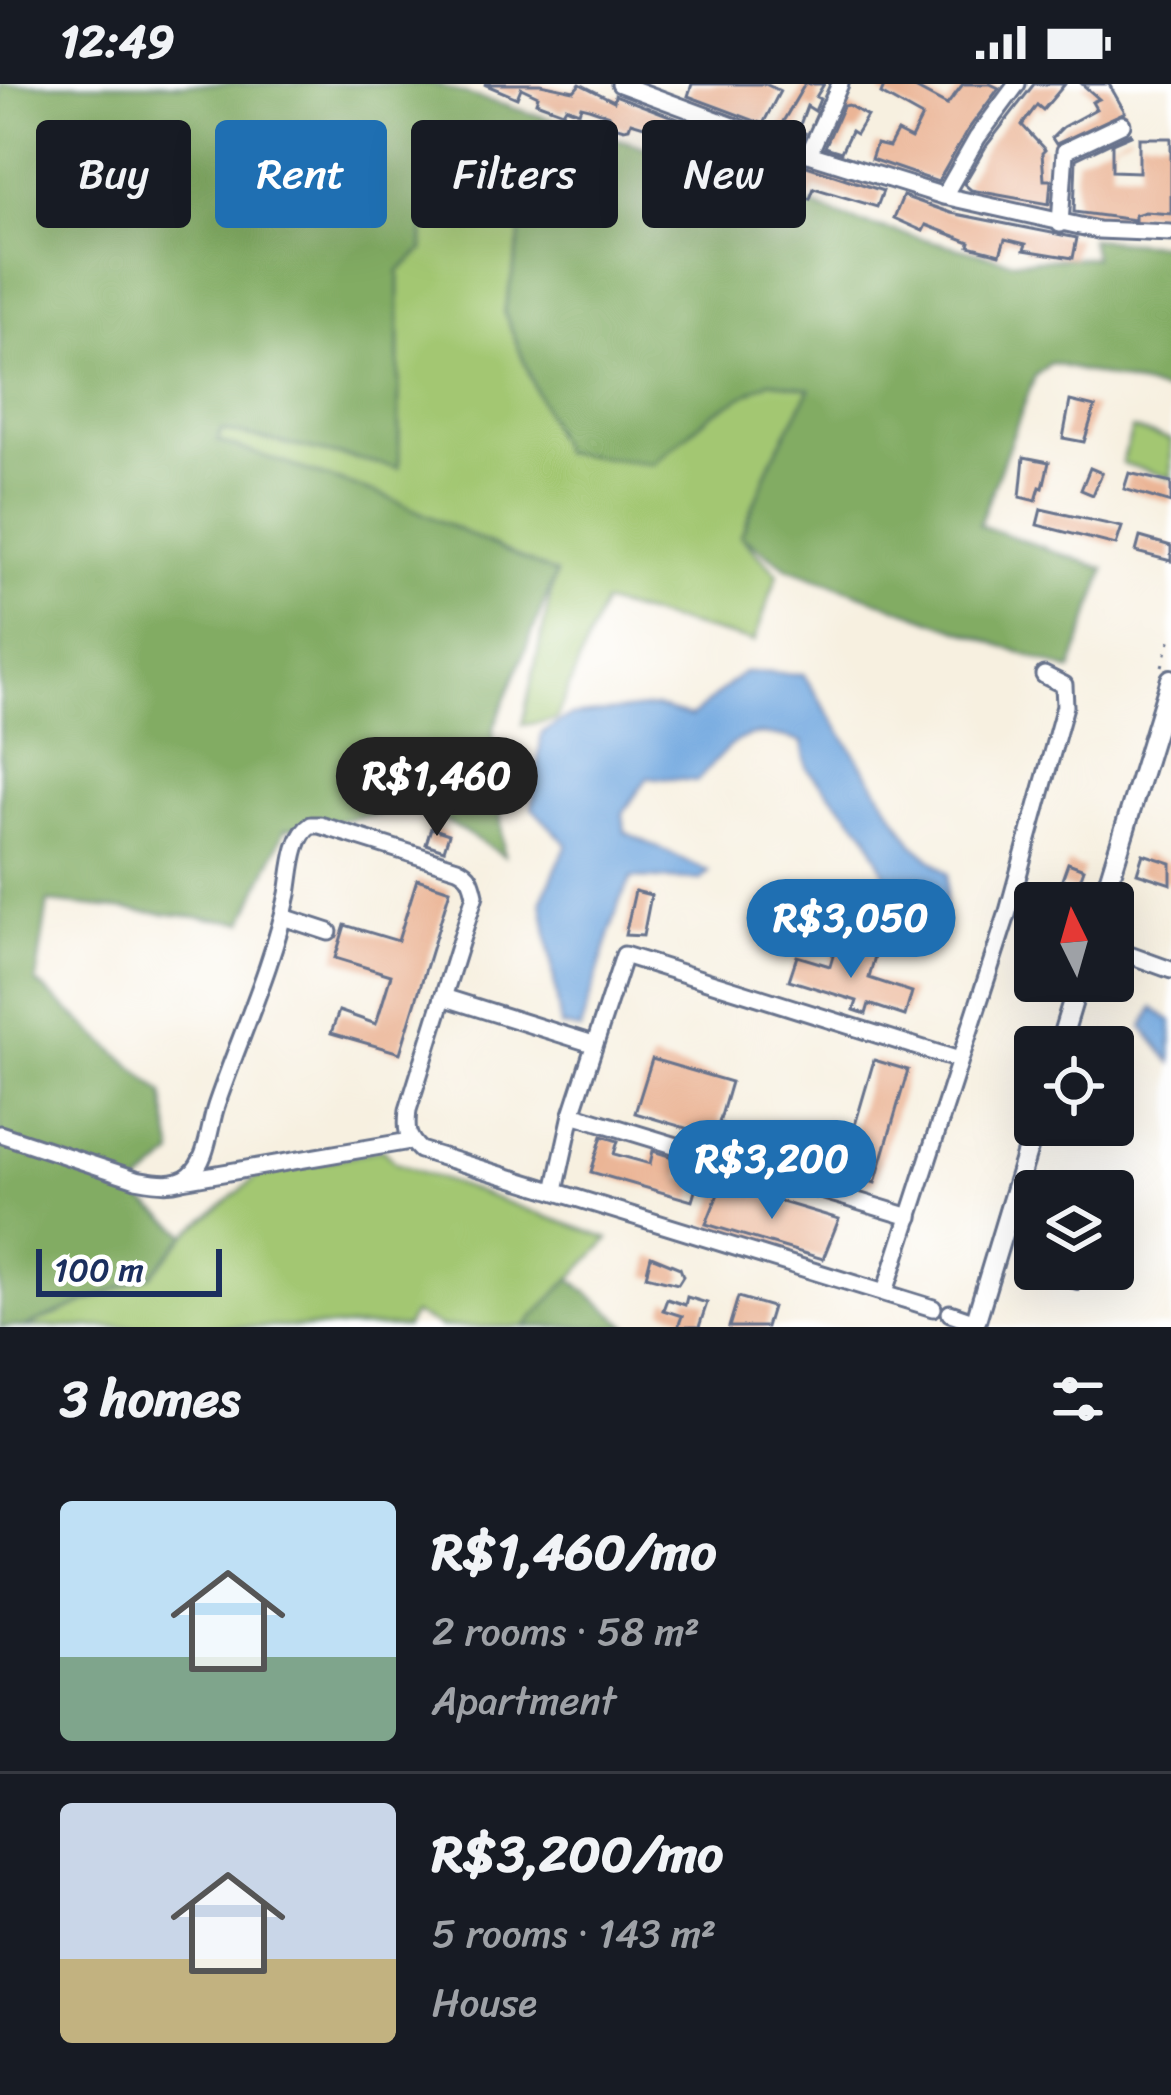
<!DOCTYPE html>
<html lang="en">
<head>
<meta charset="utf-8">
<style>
  :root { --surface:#171b24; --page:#20242c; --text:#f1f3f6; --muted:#9ea1a6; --line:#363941; --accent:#1f6fb2 }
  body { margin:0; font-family:Sriracha,sans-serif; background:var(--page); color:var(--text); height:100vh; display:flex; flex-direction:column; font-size:45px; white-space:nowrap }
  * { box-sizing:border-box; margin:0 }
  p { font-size:39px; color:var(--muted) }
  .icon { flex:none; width:66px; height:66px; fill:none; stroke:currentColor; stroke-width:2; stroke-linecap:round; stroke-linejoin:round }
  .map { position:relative; height:1243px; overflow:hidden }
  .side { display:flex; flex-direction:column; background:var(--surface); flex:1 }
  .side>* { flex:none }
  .banner { position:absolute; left:36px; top:36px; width:1101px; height:108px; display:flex; gap:24px }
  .needle { width:78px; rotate:355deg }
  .fabs { position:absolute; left:1014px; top:798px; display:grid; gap:24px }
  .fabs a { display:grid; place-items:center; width:120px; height:120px; border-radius:12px; background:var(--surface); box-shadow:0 12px 48px #0002; font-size:60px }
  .scale { position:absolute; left:36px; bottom:30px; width:186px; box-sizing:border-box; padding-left:12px; border:6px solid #1b2f5e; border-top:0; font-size:33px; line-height:42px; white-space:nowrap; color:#1b2f5e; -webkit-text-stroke:9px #fff; paint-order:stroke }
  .price { position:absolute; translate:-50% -102px; padding:0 27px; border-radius:42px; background:var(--accent); color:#fff; font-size:39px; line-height:78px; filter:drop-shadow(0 3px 6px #0008) }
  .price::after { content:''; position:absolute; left:50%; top:72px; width:36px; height:27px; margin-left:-18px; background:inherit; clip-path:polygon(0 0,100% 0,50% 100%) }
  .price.on { background:#222; color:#fff }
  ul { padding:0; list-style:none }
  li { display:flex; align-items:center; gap:36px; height:300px; padding:0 60px }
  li+li { border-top:3px solid var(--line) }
  li span { display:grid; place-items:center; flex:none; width:336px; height:240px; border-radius:12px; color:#555 }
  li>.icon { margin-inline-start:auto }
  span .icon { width:144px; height:144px; fill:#fffc; stroke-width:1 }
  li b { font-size:51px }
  h2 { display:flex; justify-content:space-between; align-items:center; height:144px; padding:0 60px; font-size:51px }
  .chip { padding:0 42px; border-radius:12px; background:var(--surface); box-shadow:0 12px 48px #0002; font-size:42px; line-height:108px }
  .chip.on { background:var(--accent); color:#fff }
  .status { display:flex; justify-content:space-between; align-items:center; height:84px; padding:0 60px; background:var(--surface); direction:ltr }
  .status svg { height:33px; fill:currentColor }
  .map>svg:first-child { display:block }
  .green { fill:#a3c772; stroke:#5f7b68; stroke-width:3 }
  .forest { fill:#82ac64; stroke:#4e6e61; stroke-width:3 }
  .water { fill:#71a7df; stroke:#466b9e; stroke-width:3 }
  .building { fill:#ebb596 }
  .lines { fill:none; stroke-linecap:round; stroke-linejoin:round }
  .minor-casing { stroke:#68738c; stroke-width:21 }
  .tertiary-casing { stroke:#68738c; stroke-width:24 }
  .path { stroke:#68738c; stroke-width:3; stroke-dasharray:3 9; stroke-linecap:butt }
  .minor { stroke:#fff; stroke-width:15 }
  .tertiary { stroke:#fff; stroke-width:18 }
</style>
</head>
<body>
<div class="status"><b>12:49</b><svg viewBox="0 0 49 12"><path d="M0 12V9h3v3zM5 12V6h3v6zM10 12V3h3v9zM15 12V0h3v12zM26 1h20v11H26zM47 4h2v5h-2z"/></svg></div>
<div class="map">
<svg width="1171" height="1243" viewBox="0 0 1171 1243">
  <rect width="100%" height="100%" fill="#fff"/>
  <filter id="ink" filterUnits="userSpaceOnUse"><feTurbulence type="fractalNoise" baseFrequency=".00833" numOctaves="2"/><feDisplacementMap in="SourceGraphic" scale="24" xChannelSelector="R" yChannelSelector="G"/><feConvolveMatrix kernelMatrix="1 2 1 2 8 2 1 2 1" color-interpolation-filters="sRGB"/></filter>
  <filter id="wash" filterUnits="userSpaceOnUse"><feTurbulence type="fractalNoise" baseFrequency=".004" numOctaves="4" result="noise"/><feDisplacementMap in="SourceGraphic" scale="48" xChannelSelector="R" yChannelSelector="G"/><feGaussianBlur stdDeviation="2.7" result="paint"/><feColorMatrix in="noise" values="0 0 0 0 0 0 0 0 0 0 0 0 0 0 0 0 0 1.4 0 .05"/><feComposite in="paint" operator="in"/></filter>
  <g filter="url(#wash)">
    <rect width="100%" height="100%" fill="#f7f0e0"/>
    <!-- green -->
    <g class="green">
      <path d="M489 79 521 95 520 156 504 228 561 368 653 380 711 330 770 297 811 305 773 373 741 452 778 490 754 558 603 519 556 636 522 641 555 490 382 411 218 358 220 346 399 384V187L423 166V142L444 139C445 104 455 90 489 79Z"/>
      <path d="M1132 345 1171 356V394L1122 379Z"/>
      <path d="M382 1065 396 1079 609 1155 525 1243H441L413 1230 406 1243H24L150 1192 187 1150 258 1092Z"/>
    </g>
    <!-- forest -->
    <g class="forest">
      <path d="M0 0H432L685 75 854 137 1010 177 1094 173 1090 155 1171 161V309L1050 279 1035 292 979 441 1105 485 1071 587 788 484 741 452 773 373 810 305 770 297 711 330 653 380 561 368 504 228 520 156 521 95 489 79C455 90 445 104 444 139L423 142V166L399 187V384L221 346 218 357 382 411 556 490 493 646 504 772 423 723 285 745 244 838 48 818 36 898 163 1009 174 1071 131 1108 187 1150 150 1192 24 1243H0Z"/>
      <path d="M570 1194 629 1243H525Z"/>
    </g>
    <!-- water -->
    <g class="water">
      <path d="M744 588 803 590 914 761 948 790 943 839 921 846 908 830 906 799 887 795 867 749 807 684 802 658C741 640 736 654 697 697L648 693 623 729 625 748 709 788 701 796 632 794 620 816 580 946 561 942 542 816 567 760 532 724 542 649 570 632 656 623 691 633Z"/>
      <path d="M1153 924 1171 937V978L1143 943Z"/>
    </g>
    <g id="blocks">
      <!-- building -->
      <g class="building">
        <path d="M484 0H541L574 7 580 0 614 17 615 11 764 68 883 107 877 123 814 104 810 115 760 93 758 98 747 94 680 64 685 50 666 44 663 53 650 49 651 44 631 38 629 44 624 45 607 40 609 31 589 24 581 22 579 28 566 23 563 28 536 18 538 12 521 4 517 14Z"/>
        <path d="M692 0H765L780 7 763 40 688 12Z"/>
        <path d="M805 0H824L816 13 820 15 815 27 807 22 798 46 805 49 803 55 778 46Z"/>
        <path d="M885 0H918L915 4 947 21 963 0H990L999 4 967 47 938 98 871 75 876 60 889 63 897 48 911 55 922 33 881 10Z"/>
        <path d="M1034 0H1065L1043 26 1037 21 1022 41 1045 66 1042 69 1044 96H1051L1049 120 971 106 964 100 987 61Z"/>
        <path d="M1082 0H1109L1125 28 1056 60 1052 54 1063 43 1096 25 1092 18 1099 15Z"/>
        <path d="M848 21 867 32 856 50 851 47 841 68 825 63 843 22Z"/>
        <path d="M1130 49 1131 51 1112 59V87L1139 88V54H1171V130L1145 128 1135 131V136L1074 128 1076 75Z"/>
        <path d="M903 112 951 129 1077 154 1073 174 1024 166 1026 160 1005 155 1000 170 969 162 970 158 926 141 923 147 894 134Z"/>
        <path d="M1070 317 1095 323 1084 358 1063 354Z"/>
        <path d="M1024 373 1049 378 1043 404 1040 403 1036 417 1020 413Z"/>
        <path d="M1090 384 1102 389 1093 411 1081 406Z"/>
        <path d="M1129 389 1171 399V419L1124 405Z"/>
        <path d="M1041 425 1122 443 1116 461 1037 441Z"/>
        <path d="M1140 453 1171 462V477L1136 468Z"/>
        <path d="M431 744 449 750 444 766 426 760Z"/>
        <path d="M1143 770 1171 779V800L1137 789Z"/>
        <path d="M1068 779 1084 785 1076 807 1060 801Z"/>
        <path d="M417 795 450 806 400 969 331 949 339 927 376 940 391 891 335 874 345 841 398 857Z"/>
        <path d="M635 807 651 811 643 852 625 851Z"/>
        <path d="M836 861 875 872 869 894 912 908 905 932 869 920 866 930 854 926 857 917 789 896 797 872 830 882Z"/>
        <path d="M652 975 731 998 719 1039 730 1042 726 1056 635 1029Z"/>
        <path d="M874 976 908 986 875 1099 841 1089Z"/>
        <path d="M602 1052 618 1057 614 1070 650 1080 653 1067 685 1077 681 1093 698 1097 692 1117 591 1088Z"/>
        <path d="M722 1100 839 1135 823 1175 706 1140Z"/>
        <path d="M651 1172 680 1184 683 1192 678 1200 646 1192Z"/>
        <path d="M1060 1185H1084L1078 1206 1056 1200Z"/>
        <path d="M687 1213 707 1219 699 1243H678L682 1232 663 1226 667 1215 685 1221Z"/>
        <path d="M738 1213 772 1223 766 1243H729Z"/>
      </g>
    </g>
  </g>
  <g filter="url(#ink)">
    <use href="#blocks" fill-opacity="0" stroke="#68738c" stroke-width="3"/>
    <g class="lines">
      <!-- minor casing -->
      <g class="minor-casing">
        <g id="minor">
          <path d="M620 0 809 70 944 112 1098 146 1171 149"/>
          <path d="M809 70 840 0"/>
          <path d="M944 112 977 54 1017 0"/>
          <path d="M1060 140 1065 67 1122 40"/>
          <path d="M283 833 329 848"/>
          <path d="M1113 865 1171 886"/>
          <path d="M443 913 593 960"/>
          <path d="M572 1030 910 1133"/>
          <path d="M0 1050 136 1095C153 1098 176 1103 190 1091 208 1076 209 1043 216 1022 240 952 273 882 288 810 292 789 292 753 311 741H320L457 784C470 790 472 797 475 811L408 1026C406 1044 406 1053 420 1066L933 1224"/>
          <path d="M182 1096 410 1057"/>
          <path d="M555 1107 572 1030 624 871 959 976"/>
          <path d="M885 1208 1007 831 1065 622 1064 601 1044 591"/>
          <path d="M950 1229 976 1238"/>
        </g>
      </g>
      <!-- tertiary casing -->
      <g class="tertiary-casing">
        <g id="tertiary">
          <path d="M1102 819 1171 595"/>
          <path d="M1059 963 1079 897"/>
          <path d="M974 1243 1035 1041"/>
        </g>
      </g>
      <!-- path -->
      <g class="path">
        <path d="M1162 582 1171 554"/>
        <path d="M1023 1029 1035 992"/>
      </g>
      <!-- minor -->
      <use href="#minor" class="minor"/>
      <!-- tertiary -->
      <use href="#tertiary" class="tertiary"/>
    </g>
  </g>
</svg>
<div class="fabs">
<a><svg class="needle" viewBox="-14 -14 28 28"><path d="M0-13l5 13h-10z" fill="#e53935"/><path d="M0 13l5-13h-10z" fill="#9ea1a6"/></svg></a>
<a><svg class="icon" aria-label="locate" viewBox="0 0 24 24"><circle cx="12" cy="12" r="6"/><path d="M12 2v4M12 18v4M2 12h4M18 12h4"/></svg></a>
<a><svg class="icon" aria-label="layers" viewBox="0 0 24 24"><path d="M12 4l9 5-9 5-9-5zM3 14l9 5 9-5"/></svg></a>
</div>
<div class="scale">100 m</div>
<b class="price on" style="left:437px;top:755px">R$1,460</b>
<b class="price" style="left:851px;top:897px">R$3,050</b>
<b class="price" style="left:772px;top:1138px">R$3,200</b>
<div class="banner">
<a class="chip">Buy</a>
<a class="chip on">Rent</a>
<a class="chip">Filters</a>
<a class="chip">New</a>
</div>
</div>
<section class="side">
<h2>3 homes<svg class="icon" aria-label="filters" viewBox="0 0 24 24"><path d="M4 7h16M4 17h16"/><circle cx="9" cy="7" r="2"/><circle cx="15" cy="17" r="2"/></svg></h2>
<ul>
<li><span style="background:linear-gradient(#bfe0f5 65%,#7fa58c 0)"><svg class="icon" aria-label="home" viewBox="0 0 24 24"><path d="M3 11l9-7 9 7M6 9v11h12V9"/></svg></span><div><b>R$1,460/mo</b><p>2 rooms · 58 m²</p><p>Apartment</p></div></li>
<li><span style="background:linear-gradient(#c9d6e8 65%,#c2b280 0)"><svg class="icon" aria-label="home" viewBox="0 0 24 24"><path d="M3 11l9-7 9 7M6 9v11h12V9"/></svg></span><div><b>R$3,200/mo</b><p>5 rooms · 143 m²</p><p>House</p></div></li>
</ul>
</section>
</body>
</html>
